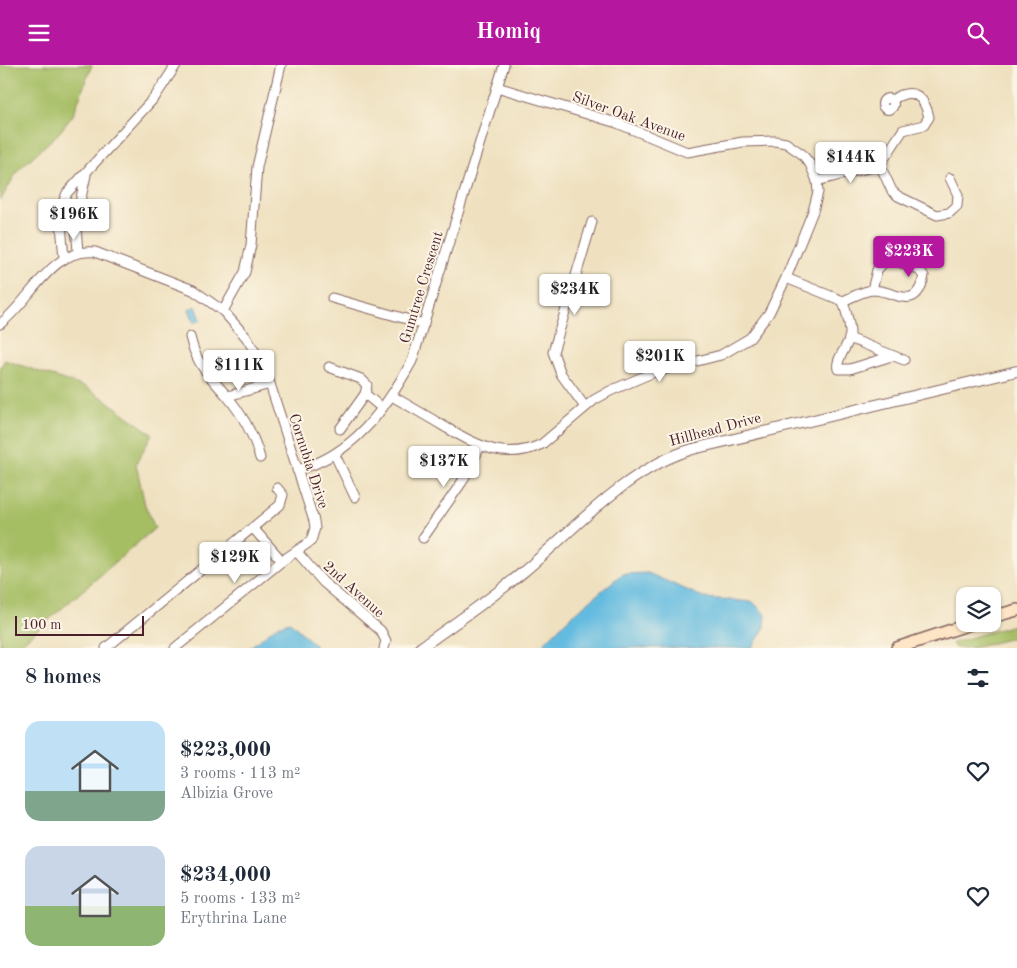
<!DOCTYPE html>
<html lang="en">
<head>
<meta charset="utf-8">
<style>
  :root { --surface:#fff; --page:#f6f6f7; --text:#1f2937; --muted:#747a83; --accent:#b5179e }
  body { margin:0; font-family:"Old Standard TT",serif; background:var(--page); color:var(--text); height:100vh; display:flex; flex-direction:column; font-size:19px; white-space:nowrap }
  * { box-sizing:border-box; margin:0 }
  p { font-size:16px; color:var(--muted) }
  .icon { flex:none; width:28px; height:28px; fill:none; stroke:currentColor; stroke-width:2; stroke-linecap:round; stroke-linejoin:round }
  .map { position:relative; height:583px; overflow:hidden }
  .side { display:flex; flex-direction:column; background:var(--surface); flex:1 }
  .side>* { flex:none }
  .buttons { position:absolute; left:956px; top:522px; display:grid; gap:10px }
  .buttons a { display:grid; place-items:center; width:45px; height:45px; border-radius:10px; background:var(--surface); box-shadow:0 1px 4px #0004; font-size:25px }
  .scale { position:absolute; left:15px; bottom:12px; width:129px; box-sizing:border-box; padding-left:5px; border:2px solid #4a1f2b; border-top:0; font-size:14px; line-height:18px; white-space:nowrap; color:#4a1f2b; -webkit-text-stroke:4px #fcf5e5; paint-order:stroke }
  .price { position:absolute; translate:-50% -42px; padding:0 11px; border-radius:5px; background:#fff; color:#222; font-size:16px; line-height:32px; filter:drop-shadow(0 1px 2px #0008) }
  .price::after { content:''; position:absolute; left:50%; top:30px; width:15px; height:11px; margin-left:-8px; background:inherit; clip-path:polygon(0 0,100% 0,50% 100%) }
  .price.current { background:var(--accent); color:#fff }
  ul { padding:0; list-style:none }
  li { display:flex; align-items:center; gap:15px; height:125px; padding:0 25px }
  li span { display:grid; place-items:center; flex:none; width:140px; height:100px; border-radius:15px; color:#555 }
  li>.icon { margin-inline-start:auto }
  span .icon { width:60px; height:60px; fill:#fffc; stroke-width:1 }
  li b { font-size:21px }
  h2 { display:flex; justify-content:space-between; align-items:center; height:60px; padding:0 25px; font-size:21px }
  header { display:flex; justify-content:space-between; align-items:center; height:65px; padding:0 25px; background:var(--accent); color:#fff; font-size:22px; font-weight:600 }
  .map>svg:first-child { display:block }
  .green { fill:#a5bd63; stroke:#786e47 }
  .water { fill:#63bbe0; stroke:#566d86 }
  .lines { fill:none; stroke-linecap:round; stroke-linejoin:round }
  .minor-casing { stroke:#84635f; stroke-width:11 }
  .tertiary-casing { stroke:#84635f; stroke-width:12 }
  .secondary-casing { stroke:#84635f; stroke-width:14 }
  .minor { stroke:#fff; stroke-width:9 }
  .tertiary { stroke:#fff; stroke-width:10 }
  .secondary { stroke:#fde5c5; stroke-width:11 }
  .labels { text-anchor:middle; stroke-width:4; stroke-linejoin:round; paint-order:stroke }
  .street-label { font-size:15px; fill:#4a1f2b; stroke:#fcf5e5 }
</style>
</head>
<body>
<header><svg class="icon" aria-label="menu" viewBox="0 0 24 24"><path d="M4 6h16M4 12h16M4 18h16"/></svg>Homiq<svg class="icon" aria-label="search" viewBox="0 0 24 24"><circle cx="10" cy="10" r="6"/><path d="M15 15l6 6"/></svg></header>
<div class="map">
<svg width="1017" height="583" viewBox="0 0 1017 583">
  <rect width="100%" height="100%" fill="#fcf5e5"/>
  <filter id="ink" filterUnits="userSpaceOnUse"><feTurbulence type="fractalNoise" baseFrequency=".02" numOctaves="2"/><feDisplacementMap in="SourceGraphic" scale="10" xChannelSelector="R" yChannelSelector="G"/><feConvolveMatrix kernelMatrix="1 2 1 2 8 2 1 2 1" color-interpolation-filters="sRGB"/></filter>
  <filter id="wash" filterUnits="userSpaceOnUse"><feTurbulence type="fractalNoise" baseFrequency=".0096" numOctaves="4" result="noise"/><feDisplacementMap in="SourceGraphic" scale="20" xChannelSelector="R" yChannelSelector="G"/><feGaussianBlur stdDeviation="1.12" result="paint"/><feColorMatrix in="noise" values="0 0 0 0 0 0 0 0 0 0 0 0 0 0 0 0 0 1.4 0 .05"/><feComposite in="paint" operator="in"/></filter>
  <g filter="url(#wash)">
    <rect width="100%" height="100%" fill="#efe1c0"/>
    <!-- green -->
    <g class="green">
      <path d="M0 0H92L73 50 59 68 18 105 0 136Z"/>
      <path d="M5 295 85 322 103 333 152 369 136 399 145 440 155 463 16 583H0V303Z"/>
      <path d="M1017 559V572L973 583H955L952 578Z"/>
    </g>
    <!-- water -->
    <g class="water">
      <path d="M196 241 201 255 194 258 189 244Z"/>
      <path d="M648 508 705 533 753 537 766 550 765 562 752 583H544L543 579 569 553 622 509Z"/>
      <path d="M290 557 315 580V583H249L277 561Z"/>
    </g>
  </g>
  <g filter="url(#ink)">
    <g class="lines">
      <!-- minor casing -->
      <g class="minor-casing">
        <g id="minor">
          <circle cx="888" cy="39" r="5.5"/>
          <path d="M880 100 892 126 898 131 937 150 949 148 957 141 958 130 950 113"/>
          <path d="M880 100 903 65 924 60 929 52C924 31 913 21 892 35"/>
          <path d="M817 116 880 100"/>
          <path d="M61 150 62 140 67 128 155 32 176 0"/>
          <path d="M77 151 86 110"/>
          <path d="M61 160 64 193"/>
          <path d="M76 161 78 187"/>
          <path d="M786 213 843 236"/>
          <path d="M332 233 424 259"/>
          <path d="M843 236C851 233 864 225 873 225 897 226 916 248 924 211L918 204 888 193 877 205 872 225"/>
          <path d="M843 236C846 247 851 260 850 271 848 282 835 294 838 304H850L892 291"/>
          <path d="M223 246 245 207 251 180 257 102 281 0"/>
          <path d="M0 259C31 236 51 182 95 187L193 225 223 246 246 272 263 300 270 319 314 456 315 463 311 476 282 496 175 583"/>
          <path d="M190 272C197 301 208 309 227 331 242 349 254 370 260 393"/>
          <path d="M849 273 904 295"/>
          <path d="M329 302 361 314 367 320 365 329 340 364"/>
          <path d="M365 329 382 343"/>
          <path d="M228 331 270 319"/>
          <path d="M392 331C409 341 427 351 445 362 477 380 505 397 542 379L594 335 610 326 654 307 721 290 750 273 769 248 786 213 813 146 818 127 817 116 810 99 802 89 786 78 775 76 743 77 687 87 617 58 497 22"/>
          <path d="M585 342 561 309 553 287 592 157"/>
          <path d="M335 390 355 432"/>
          <path d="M297 405C353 390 385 345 412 296L504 0"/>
          <path d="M253 463 282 496"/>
          <path d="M423 473 462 417 480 382"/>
          <path d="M297 487 323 517 381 566 386 576 384 583"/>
          <path d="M106 583 280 440 283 430 277 423"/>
        </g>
      </g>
      <!-- tertiary casing -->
      <g class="tertiary-casing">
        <path id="tertiary" d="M420 583C454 559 489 535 522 508 574 465 627 403 693 384L1017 306"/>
      </g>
      <!-- secondary casing -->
      <g class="secondary-casing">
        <g id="secondary">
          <path d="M992 552 1017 545"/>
          <path d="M897 583 970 559"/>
        </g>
      </g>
      <!-- minor -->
      <use href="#minor" class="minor"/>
      <!-- tertiary -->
      <use href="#tertiary" class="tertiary"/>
      <!-- secondary -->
      <use href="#secondary" class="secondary"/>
    </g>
  </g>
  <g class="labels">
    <!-- street labels -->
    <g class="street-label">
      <text transform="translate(629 51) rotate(20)" y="5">Silver Oak Avenue</text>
      <text transform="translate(421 222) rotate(-73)" y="5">Gumtree Crescent</text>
      <text transform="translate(715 364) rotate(-15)" y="5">Hillhead Drive</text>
      <text transform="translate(309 396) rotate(72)" y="5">Cornubia Drive</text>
      <text transform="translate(354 524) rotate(42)" y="5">2nd Avenue</text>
    </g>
  </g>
</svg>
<div class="buttons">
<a><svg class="icon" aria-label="layers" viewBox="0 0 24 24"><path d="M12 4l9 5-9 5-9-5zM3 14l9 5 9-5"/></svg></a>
</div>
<div class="scale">100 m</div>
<b class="price" style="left:851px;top:119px">$144K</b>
<b class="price" style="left:74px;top:176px">$196K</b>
<b class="price current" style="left:909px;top:213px">$223K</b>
<b class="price" style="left:575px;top:251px">$234K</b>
<b class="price" style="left:660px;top:318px">$201K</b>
<b class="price" style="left:239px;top:327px">$111K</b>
<b class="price" style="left:444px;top:423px">$137K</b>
<b class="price" style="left:235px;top:519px">$129K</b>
</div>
<section class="side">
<h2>8 homes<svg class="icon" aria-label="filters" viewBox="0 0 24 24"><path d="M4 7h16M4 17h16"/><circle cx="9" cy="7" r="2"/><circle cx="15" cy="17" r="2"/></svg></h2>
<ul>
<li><span style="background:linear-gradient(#bfe0f5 70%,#7fa58c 0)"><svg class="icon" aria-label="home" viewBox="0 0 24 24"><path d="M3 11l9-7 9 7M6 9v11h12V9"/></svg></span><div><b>$223,000</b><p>3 rooms · 113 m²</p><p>Albizia Grove</p></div><svg class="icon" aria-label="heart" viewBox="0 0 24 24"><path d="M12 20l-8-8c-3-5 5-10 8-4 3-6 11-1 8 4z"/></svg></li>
<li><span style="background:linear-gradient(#c9d6e8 60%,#8fb573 0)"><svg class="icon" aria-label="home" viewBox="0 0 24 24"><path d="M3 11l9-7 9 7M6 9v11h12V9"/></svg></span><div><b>$234,000</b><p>5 rooms · 133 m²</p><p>Erythrina Lane</p></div><svg class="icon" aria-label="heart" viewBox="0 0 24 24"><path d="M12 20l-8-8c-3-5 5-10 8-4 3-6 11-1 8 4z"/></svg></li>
</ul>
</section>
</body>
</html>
